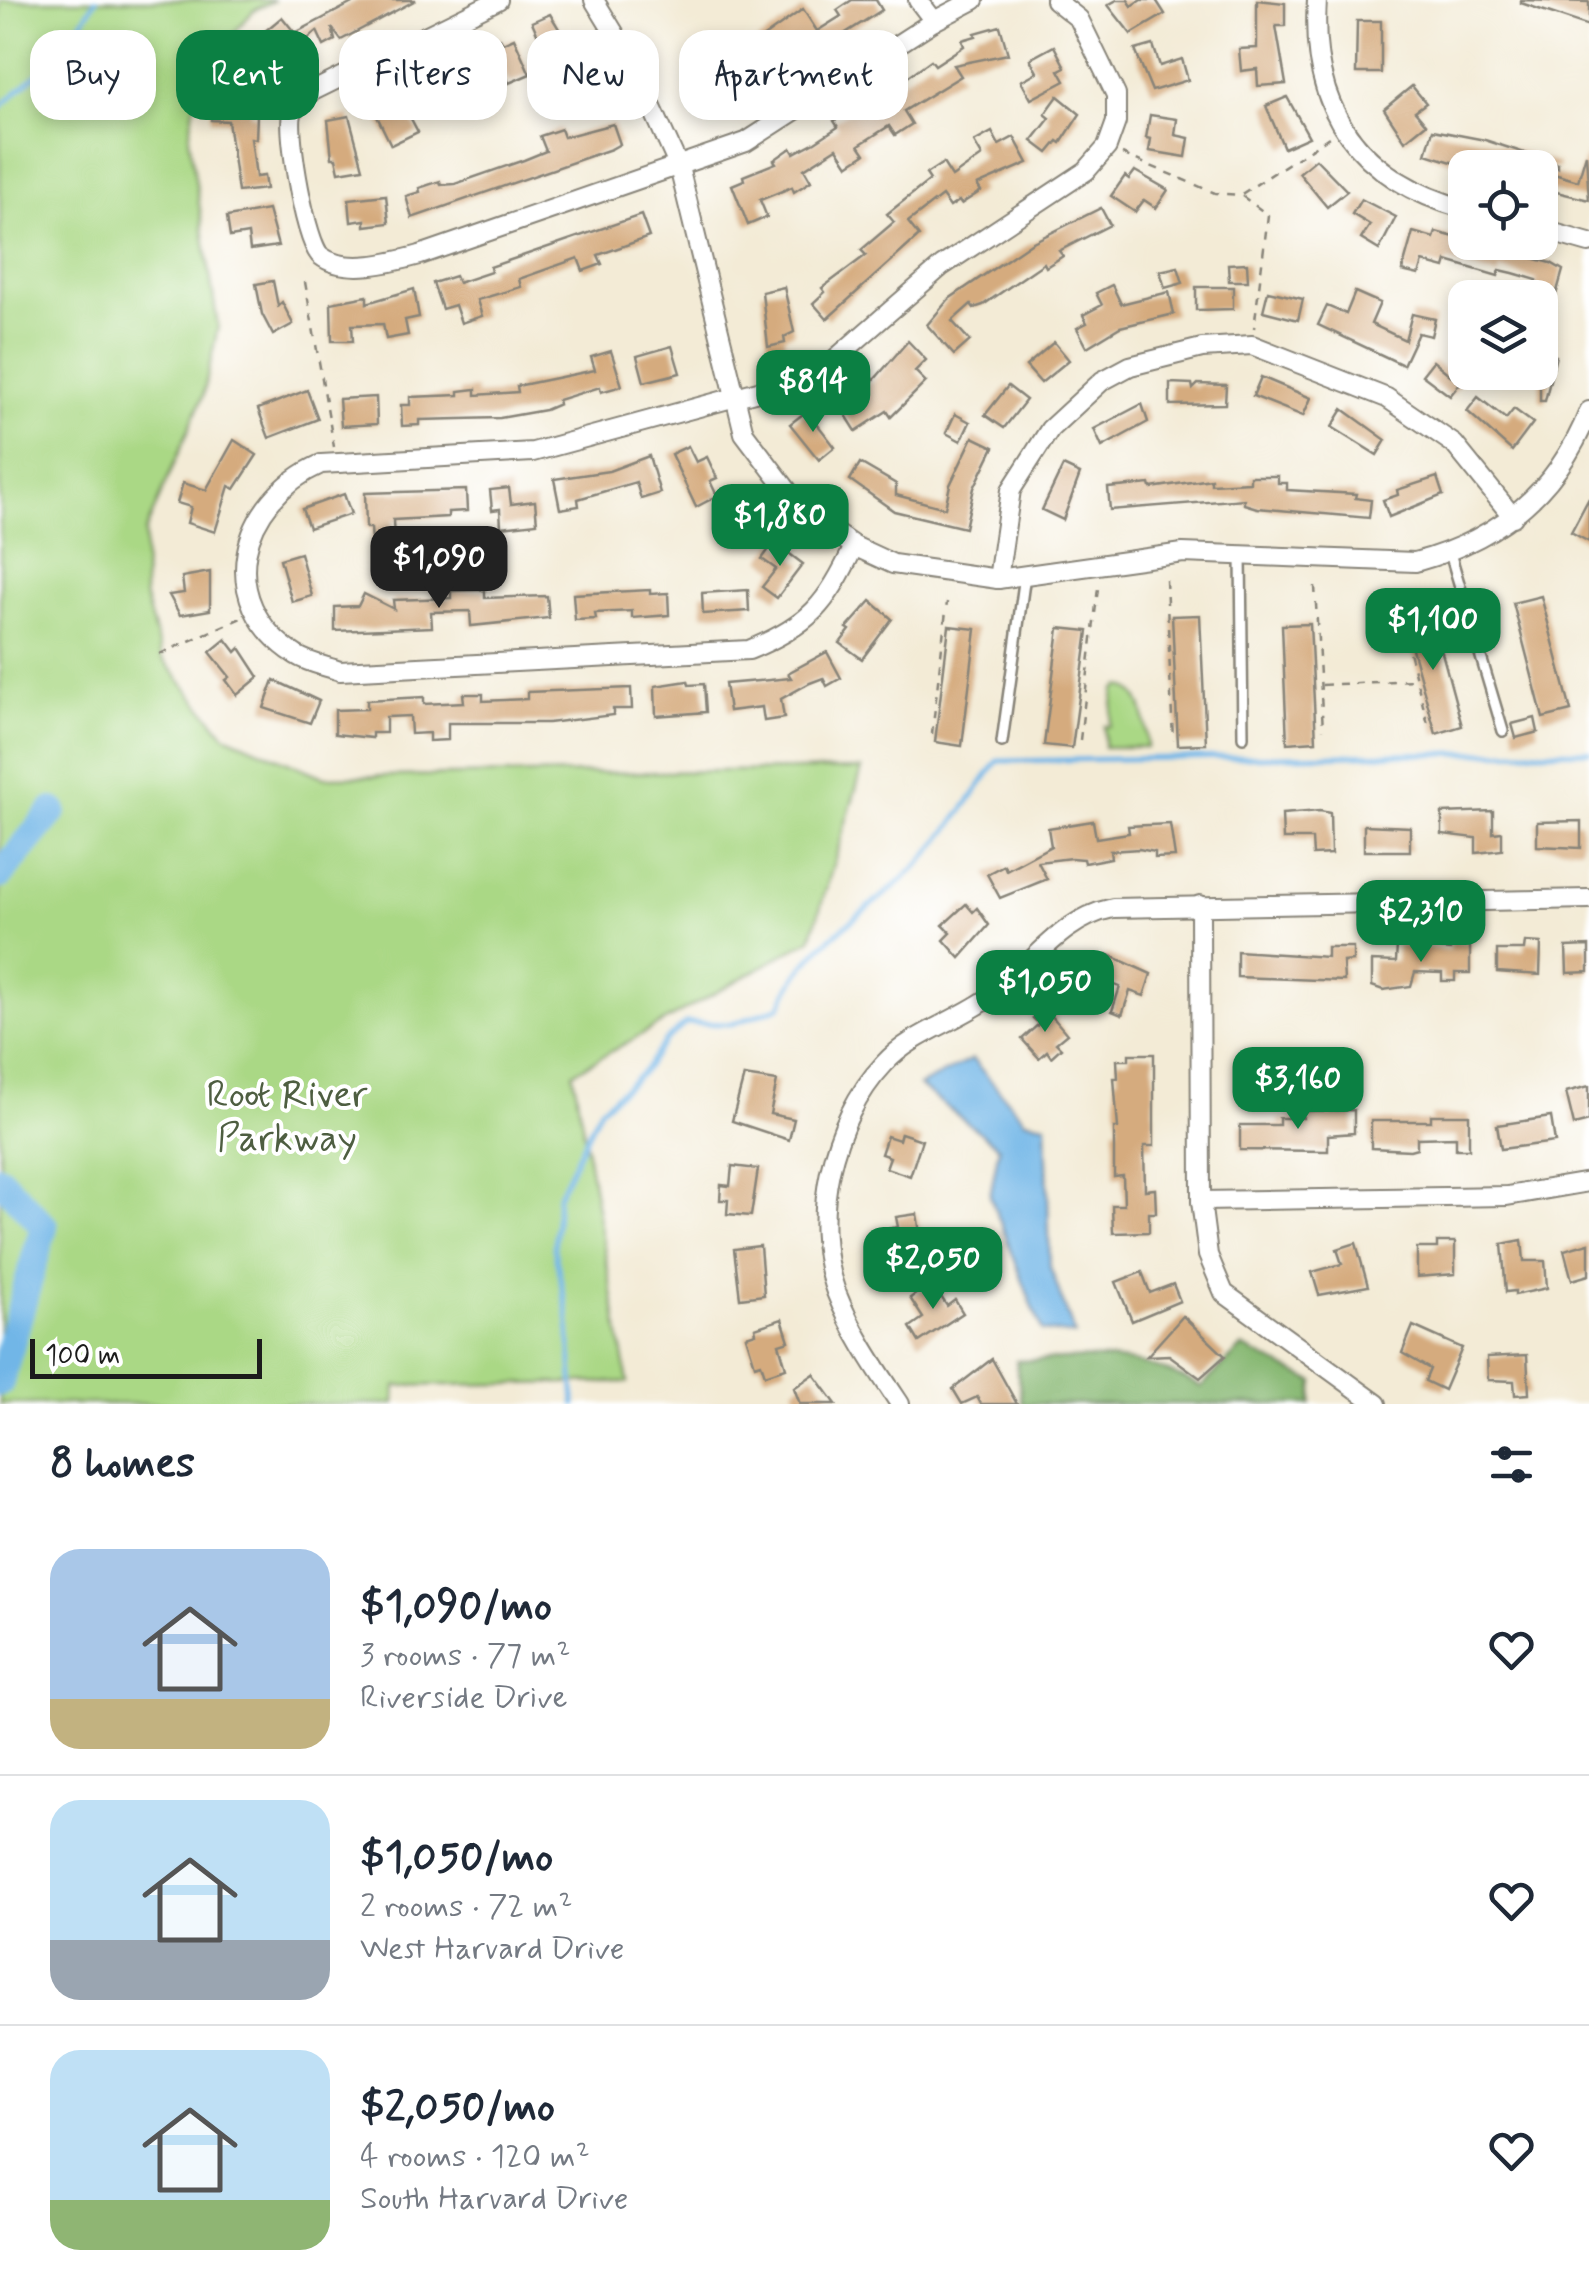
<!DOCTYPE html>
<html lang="en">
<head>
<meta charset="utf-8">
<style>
  :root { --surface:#fff; --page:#f2f2f3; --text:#1f2937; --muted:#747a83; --line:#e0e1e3; --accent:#0b8043 }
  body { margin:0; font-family:Mynerve,sans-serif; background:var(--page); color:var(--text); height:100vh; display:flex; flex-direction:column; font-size:38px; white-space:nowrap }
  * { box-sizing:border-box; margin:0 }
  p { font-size:32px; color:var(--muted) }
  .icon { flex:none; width:55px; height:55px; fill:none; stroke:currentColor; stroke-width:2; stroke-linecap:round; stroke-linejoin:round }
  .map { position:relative; height:1404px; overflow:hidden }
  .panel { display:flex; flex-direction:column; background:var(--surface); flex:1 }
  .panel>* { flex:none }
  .guide { position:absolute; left:30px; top:30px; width:1000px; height:90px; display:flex; gap:20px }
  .buttons { position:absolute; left:1448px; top:150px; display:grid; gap:20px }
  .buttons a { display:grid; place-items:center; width:110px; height:110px; border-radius:20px; background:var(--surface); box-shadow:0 5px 15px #0003; font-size:50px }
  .scale { position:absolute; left:30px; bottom:25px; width:232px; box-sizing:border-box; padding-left:10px; border:5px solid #1c1c1c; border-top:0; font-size:28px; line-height:35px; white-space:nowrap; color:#1c1c1c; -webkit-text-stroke:8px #fff; paint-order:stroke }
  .price { position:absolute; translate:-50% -85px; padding:0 22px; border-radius:20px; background:var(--accent); color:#fff; font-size:32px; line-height:65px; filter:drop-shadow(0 2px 5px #0008) }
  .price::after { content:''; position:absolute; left:50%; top:60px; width:30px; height:22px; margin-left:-15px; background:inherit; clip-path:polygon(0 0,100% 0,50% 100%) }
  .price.on { background:#222; color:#fff }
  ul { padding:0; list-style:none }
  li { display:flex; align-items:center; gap:30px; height:250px; padding:0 50px }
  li+li { border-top:2px solid var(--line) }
  li span { display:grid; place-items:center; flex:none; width:280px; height:200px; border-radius:30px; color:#555 }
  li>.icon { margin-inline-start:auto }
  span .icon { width:120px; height:120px; fill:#fffc; stroke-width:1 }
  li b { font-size:42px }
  h2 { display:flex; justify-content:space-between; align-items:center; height:120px; padding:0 50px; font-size:42px }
  .tag { padding:0 35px; border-radius:30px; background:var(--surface); box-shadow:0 5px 15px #0003; font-size:35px; line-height:90px }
  .tag.on { background:var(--accent); color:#fff }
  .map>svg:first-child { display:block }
  .green { fill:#aad885; stroke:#637a50; stroke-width:2.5 }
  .forest { fill:#87b872; stroke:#526a47; stroke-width:2.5 }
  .water { fill:#71b6e7; stroke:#466982; stroke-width:2.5 }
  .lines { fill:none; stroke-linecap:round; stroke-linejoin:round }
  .stream { stroke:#71b6e7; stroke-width:5 }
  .river { stroke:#71b6e7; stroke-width:28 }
  .building { fill:#d5ab7e }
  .service-casing { stroke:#888479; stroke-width:14 }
  .minor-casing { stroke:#888479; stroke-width:22 }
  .path { stroke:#888479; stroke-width:2.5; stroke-dasharray:8 8; stroke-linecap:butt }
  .service { stroke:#fff; stroke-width:9 }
  .minor { stroke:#fff; stroke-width:18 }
  .labels { text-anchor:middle; stroke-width:8; stroke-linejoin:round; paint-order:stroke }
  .park-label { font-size:38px; fill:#4e5e41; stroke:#fff }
</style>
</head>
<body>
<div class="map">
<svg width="1589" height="1404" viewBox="0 0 1589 1404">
  <rect width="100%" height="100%" fill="#fff"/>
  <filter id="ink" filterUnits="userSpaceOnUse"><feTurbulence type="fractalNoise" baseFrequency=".01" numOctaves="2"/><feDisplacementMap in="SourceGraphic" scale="20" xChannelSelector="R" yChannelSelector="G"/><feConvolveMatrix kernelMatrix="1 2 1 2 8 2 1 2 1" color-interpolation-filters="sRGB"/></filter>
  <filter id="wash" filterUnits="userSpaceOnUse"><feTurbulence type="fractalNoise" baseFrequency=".0048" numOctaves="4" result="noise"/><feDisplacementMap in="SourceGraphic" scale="40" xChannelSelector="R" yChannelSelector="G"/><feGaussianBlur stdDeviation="2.25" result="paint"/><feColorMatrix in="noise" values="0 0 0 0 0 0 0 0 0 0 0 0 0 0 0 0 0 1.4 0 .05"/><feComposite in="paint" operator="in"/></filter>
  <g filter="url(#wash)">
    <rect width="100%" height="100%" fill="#f3ebd6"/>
    <!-- green -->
    <g class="green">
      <path d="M0 0H275L254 10 200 72 189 138 218 327 203 396 145 532 144 595 162 658 225 735 323 777 862 769 811 939 573 1073 628 1382 396 1386 395 1404H0Z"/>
      <path d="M1121 686C1146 691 1146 728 1147 747H1104V726H1110L1115 690Z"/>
    </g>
    <!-- forest -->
    <path class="forest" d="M1242 1347 1314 1382 1312 1404H1022L1016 1361C1087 1358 1136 1351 1201 1387Z"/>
    <!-- water -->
    <path class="water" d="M972 1059 1025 1120 1046 1124 1050 1267 1075 1335 1042 1331 990 1196 999 1147 919 1086Z"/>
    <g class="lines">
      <!-- stream -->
      <g class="stream">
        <path d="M0 107 64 50 96 0"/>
        <path d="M575 1404 568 1314 554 1248 558 1196 600 1109 643 1072 665 1041 686 1023 732 1024 780 1007C805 946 854 922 901 881 940 848 968 801 998 761L1589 751"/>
      </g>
      <!-- river -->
      <g class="river">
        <path d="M0 875 53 811"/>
        <path d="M0 1179 44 1226 0 1382"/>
      </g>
    </g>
    <g id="blocks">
      <!-- building -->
      <g class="building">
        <path d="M358 0H416L341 40 332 28 335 40 324 46 317 31 262 79 247 61 270 40 264 32 282 17 295 33Z"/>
        <path d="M852 0H876L882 10 771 80 769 77 754 87 751 82 721 110 691 78 707 64 725 83 760 60 751 46 803 9 817 31 841 16 837 10Z"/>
        <path d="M1117 0H1128L1132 6 1141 0H1156L1165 14 1131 34 1108 5Z"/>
        <path d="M1257 0 1285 3V26H1276L1286 84 1258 86 1257 69 1241 71 1239 49 1257 48Z"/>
        <path d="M1521 0 1589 2V26L1521 3Z"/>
        <path d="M550 14 568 44 564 46 572 61 553 69 532 22Z"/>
        <path d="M1357 21H1381V73H1356Z"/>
        <path d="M1000 26 1008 54 954 65 961 76 904 111 912 124 895 135 889 126 859 145 865 154 848 165 837 148 804 169 811 181 794 192 792 187 760 200 767 217 748 225 732 185 744 180 743 176 776 163 774 160 791 148 794 153 815 142 838 127 834 121 855 108 858 113 931 60 935 65 964 46 962 40 976 36 975 33Z"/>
        <path d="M500 38 503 43 514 38 530 74 509 83 502 67 488 73 477 48Z"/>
        <path d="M1153 45 1160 66 1182 59 1188 80 1152 91 1135 50Z"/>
        <path d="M1054 46 1065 67 1059 70 1065 81 1031 99 1021 81 1037 72 1030 59Z"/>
        <path d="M455 60 463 76 450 82 461 104 442 113 436 102 409 115 418 132 391 145 374 110 386 104 381 95 392 89 396 98 428 83 424 75Z"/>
        <path d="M1412 86 1426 103 1415 111 1426 124 1405 141 1384 109Z"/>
        <path d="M1058 96 1080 114 1061 143 1058 141 1048 153 1032 141 1050 118 1045 114Z"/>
        <path d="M1287 97 1309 137 1284 148 1266 106Z"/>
        <path d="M221 100 252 102 251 115H257L256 139 251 138 256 177 264 176 266 189 238 192 228 121 211 120 212 102Z"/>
        <path d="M1150 115 1177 119 1175 135 1189 138 1186 157 1149 151 1151 139 1146 138Z"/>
        <path d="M349 116 363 168 339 172 336 158H332L328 120Z"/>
        <path d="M613 124 620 144 611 149 412 218 406 196 420 192 419 188 440 181 441 185 455 184 524 160 546 151 540 136 561 129 564 137Z"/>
        <path d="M1433 130 1485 140 1558 164V168H1471L1426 154Z"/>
        <path d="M992 132 999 145 1014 137 1028 163 977 185 981 191 961 204 959 201 950 207 942 196 908 222 919 236 827 319 813 303 825 292 822 288 866 255 861 250 894 222 887 214 930 180 926 174 943 163 952 177 982 156 974 142Z"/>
        <path d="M1586 154 1589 200 1540 188V170L1578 181Z"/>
        <path d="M1316 159 1347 191 1327 207 1299 173Z"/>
        <path d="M1135 171 1168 190 1156 208 1144 200 1135 212 1111 196 1125 176 1129 179Z"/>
        <path d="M386 195 389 223 365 226V220L351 222 349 199Z"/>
        <path d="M1361 199 1396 217 1379 250 1361 239 1370 225 1352 214Z"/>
        <path d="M1101 208 1110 225 1059 251 1063 256 1046 267 1044 263 983 305 974 308 971 304 952 321 970 341 954 355 927 325 949 299 1031 243Z"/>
        <path d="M268 210 278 246 250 250 248 234 230 237 227 217Z"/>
        <path d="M641 215 649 237 598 255 602 264 583 271 578 258 519 279 521 287 477 300 482 316 461 323 455 305 442 309 433 283 455 276 458 283 491 272 490 267Z"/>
        <path d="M1413 232 1434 238 1436 232 1551 263 1563 270 1552 309 1540 306V298H1532L1537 280 1513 273 1500 270 1498 276 1447 261 1445 268 1423 262 1419 275 1402 271Z"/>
        <path d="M1247 263 1248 281H1229L1228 264Z"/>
        <path d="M1178 267 1183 283 1165 288 1160 271Z"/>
        <path d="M273 281 278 306 282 302 293 324 273 335 262 314 256 284Z"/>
        <path d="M1112 285 1121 304 1169 292 1174 314 1120 327 1087 347 1077 328 1087 323 1083 315 1102 305 1096 293Z"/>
        <path d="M784 287 794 332 784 337 785 343 768 347 762 292Z"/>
        <path d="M1196 287H1233V309L1196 310Z"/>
        <path d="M414 289 419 317 405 320 408 335 386 339 383 324 352 325 353 341H332L331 303 367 296V303Z"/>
        <path d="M1268 291 1303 299 1298 320 1263 311Z"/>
        <path d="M1355 292 1380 303 1371 324 1405 340 1412 314 1435 319 1431 336 1418 333 1403 365 1318 325 1327 306 1346 314Z"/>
        <path d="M908 341 926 360 915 371 926 382 891 417 887 411 856 431 835 398 874 380Z"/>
        <path d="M1054 342 1069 360 1041 383 1026 366Z"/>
        <path d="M672 346 680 373 644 382 637 356Z"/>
        <path d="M611 351 622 386 601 392 600 387 558 400 559 404 545 410 500 418 419 420V425L402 426 401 405H410V397L459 395V391L476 389V395L518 392 517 386 595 370 591 357Z"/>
        <path d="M1540 352 1556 356 1545 401H1540Z"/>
        <path d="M1433 361 1460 383 1450 396 1422 375Z"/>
        <path d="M1261 377 1311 398 1303 416 1253 396Z"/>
        <path d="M1170 383 1192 384 1193 389 1198 384 1226 385 1225 404 1170 405Z"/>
        <path d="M1008 386 1026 400 1004 428 985 415Z"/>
        <path d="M307 390 318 419 269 438 258 409Z"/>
        <path d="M376 397 377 424 341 426 339 399Z"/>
        <path d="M1478 397 1506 419 1514 409 1533 423 1512 451 1467 411Z"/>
        <path d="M1142 404 1148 422 1102 447 1094 429Z"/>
        <path d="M1343 409 1386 440 1377 455 1332 427Z"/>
        <path d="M807 411 835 447 819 460 790 424Z"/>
        <path d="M955 414 970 422 961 441 946 433Z"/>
        <path d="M973 437 994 447 974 488 965 528 894 511 850 480 860 463 896 484V495L945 508 950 485Z"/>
        <path d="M234 440 257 455 235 489 229 486 215 532 187 523 191 507 177 503 183 483 206 490Z"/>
        <path d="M688 446 696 462 707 457 717 478 710 481 717 496 696 507 671 454Z"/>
        <path d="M649 456 660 493 641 499 636 482 578 499 579 506 560 509 554 479 609 471Z"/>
        <path d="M1063 466 1080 474 1063 520 1042 510Z"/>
        <path d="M1250 476H1278V483H1287V490L1356 494 1355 498 1371 500 1369 518 1257 508 1244 504V499L1110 510 1108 488 1150 484 1151 488 1211 479V484L1250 482Z"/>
        <path d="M1437 477 1443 495 1389 517 1383 500 1398 495 1397 490Z"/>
        <path d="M509 488 511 504 535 501 537 523 501 527 500 509 492 510 490 490Z"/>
        <path d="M466 490 467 511 448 512V517L393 520 394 541 372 542 371 528H366L365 493Z"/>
        <path d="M344 494 351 514 309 528 302 509Z"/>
        <path d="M1589 498V542L1571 532Z"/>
        <path d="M774 542 803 564 777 598 762 587 776 569 762 559Z"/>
        <path d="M300 553 312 596 292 602 280 559Z"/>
        <path d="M210 572V610L180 615 169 595 184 593 182 577Z"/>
        <path d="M485 590V598L547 596 549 618 471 626 470 611 431 612 432 627 335 631V607L358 606 364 594 394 609 393 600 451 598V591Z"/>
        <path d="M650 590V594L668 593 669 615 632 618V611L595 613 596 619 575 620 573 594Z"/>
        <path d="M748 590 749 611 703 614 702 593Z"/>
        <path d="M1541 596 1571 711 1543 718 1513 603Z"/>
        <path d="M871 601 892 619 862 659 840 643 850 630 847 628Z"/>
        <path d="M1431 612 1462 726 1436 734 1404 620Z"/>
        <path d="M1200 615 1206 744 1178 745 1172 616Z"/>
        <path d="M1310 624 1316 741 1287 743 1282 625Z"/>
        <path d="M949 626 976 629 962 746 935 742Z"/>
        <path d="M1059 628 1088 631 1072 748 1044 745Z"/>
        <path d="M226 639 236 652 240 648 259 677 237 695 226 680 230 677 210 652Z"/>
        <path d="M827 652 841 678 827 686 823 678 810 683 781 699 784 718 764 721 762 707 729 711 725 684 791 678 788 673Z"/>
        <path d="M274 680 319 701 310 723 264 708Z"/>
        <path d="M688 681 689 685 704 684 706 712 656 716 655 686Z"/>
        <path d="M631 688 632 709H613V715L548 723H448V740L429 741V733L411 734 410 716 386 717V733H372V738L335 734V710L367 709V700L424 697V704L464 702 463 694H483V701L527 699V692Z"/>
        <path d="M1535 718 1538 732 1516 738 1512 724Z"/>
        <path d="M1320 811 1330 813 1331 854 1313 855 1312 839H1283L1282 814Z"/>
        <path d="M1493 811V833L1502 832V850L1476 853V838L1442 834V813Z"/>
        <path d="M1093 821 1096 838 1129 833 1128 826 1170 824 1175 857 1155 858V852L1139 849 1110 851 1111 858 1084 863 1083 859 1071 858 1038 862 1047 879 1000 898 987 874 1004 865 1006 870 1051 846 1048 828Z"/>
        <path d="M1581 821V848L1537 846V822Z"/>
        <path d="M1364 825 1410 827V851H1364Z"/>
        <path d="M966 904 973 912 977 908 989 925 960 958 944 940 951 933 943 925Z"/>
        <path d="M1450 942H1470V973H1455V981H1442V973L1415 972 1411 986 1383 990 1372 986V961L1396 962 1397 945 1450 950Z"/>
        <path d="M1525 942 1541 943 1540 975 1497 972V950H1524Z"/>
        <path d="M1589 946V972L1567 973 1566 947Z"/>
        <path d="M1327 947H1353V961L1343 962 1344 981 1237 977V951L1327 957Z"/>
        <path d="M1107 954 1151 974 1144 996 1130 991 1122 1015 1112 1011 1120 987 1098 979Z"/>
        <path d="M1045 1008 1067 1034 1056 1043 1061 1048 1051 1057 1047 1051 1039 1058 1022 1039 1039 1024 1033 1018Z"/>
        <path d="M1129 1054H1154V1146H1144L1145 1190 1155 1189 1156 1213H1149V1232L1113 1233 1112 1205H1124L1123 1176 1114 1177V1128H1118L1114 1078H1118L1117 1060H1129Z"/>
        <path d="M744 1076 777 1081 770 1114 794 1119 789 1140 732 1121Z"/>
        <path d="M1589 1086V1121L1574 1125 1566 1092Z"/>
        <path d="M1354 1110V1133L1328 1135V1151L1240 1150V1125H1279V1118H1303V1111Z"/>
        <path d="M1431 1115H1469V1149H1456V1137L1417 1138V1148L1410 1150 1371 1148V1121H1431Z"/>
        <path d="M1551 1117 1555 1142 1501 1149 1497 1125Z"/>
        <path d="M901 1133 922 1140 910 1176 886 1168 890 1157 881 1154 887 1136 899 1140Z"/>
        <path d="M732 1166 758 1169 751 1216 727 1214 728 1200H720L721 1185 730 1186Z"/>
        <path d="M917 1214 921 1239 913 1240 917 1267 883 1273 880 1250H874L873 1231 898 1227 896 1217Z"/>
        <path d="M1522 1240 1524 1261H1545L1547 1288 1515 1295V1291L1506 1292 1502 1244Z"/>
        <path d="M1437 1242H1455V1274L1417 1277V1248H1437Z"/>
        <path d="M1356 1243 1368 1286 1319 1295 1312 1272 1342 1264 1337 1249Z"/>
        <path d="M1589 1243V1275L1572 1280 1564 1250Z"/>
        <path d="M760 1246 764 1295 740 1298 734 1249Z"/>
        <path d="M1142 1272 1150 1293 1173 1284 1180 1301 1132 1321 1116 1282Z"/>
        <path d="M932 1283 947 1306 955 1300 963 1313 919 1342 910 1327 923 1318 910 1298Z"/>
        <path d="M1183 1316 1225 1356 1200 1378 1169 1355 1147 1356Z"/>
        <path d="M782 1319 789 1341 779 1344 786 1368 765 1375 761 1363 755 1365 746 1336 756 1333 755 1328Z"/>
        <path d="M1413 1326 1462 1348 1444 1390 1425 1381 1430 1369 1402 1353Z"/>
        <path d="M1527 1355 1529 1394 1515 1395 1514 1381 1488 1380 1487 1357Z"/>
        <path d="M992 1359 1017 1404H981L977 1397 962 1404 953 1389Z"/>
        <path d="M814 1374 836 1404H800L794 1388Z"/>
      </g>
    </g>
  </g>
  <g filter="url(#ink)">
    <use href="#blocks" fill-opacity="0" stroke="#888479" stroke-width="2.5"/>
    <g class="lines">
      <!-- service casing -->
      <g class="service-casing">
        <g id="service">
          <path d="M1450 553 1503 731"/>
          <path d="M1241 555 1243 737"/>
          <path d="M1002 742 1025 575"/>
        </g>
      </g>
      <!-- minor casing -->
      <g class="minor-casing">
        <g id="minor">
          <path d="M498 0 305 95C300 101 294 108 292 114 287 134 306 245 321 256 345 275 394 262 420 255L746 142 934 21 974 0"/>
          <path d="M594 0 630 59 679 167 744 433 803 511 854 546 893 564 998 579 1183 553 1415 562C1498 540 1558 491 1589 411"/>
          <path d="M918 0 934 21"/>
          <path d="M1317 0C1309 110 1359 180 1465 209"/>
          <path d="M1540 229 1589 243"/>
          <path d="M854 546C828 604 808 626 749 650L340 671C326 666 308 663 296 655 212 601 240 500 321 464L533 452 784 384 827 366 942 266 1086 171 1107 147 1116 122V95L1079 19 1055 0"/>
          <path d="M998 579 1011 490 1050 429 1102 381 1130 366 1202 348 1252 345 1387 398 1454 444 1513 517"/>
          <path d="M1200 905 1201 1201 1208 1255 1224 1293 1377 1404"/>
          <path d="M1201 1201 1507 1196 1589 1182"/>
          <path d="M900 1404C876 1368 852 1333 836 1292 809 1219 831 1120 884 1064 913 1032 959 1021 993 995 1034 964 1060 919 1113 908L1589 899"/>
        </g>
      </g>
      <!-- path -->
      <g class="path">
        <path d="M210 65 278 98"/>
        <path d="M1122 154 1215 193 1240 195 1329 137"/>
        <path d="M1242 196 1268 215 1254 328"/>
        <path d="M305 282 334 447"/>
        <path d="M1166 580 1173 740"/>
        <path d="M1315 586 1323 730"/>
        <path d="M1393 591 1429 728"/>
        <path d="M160 654 241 618"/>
        <path d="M1322 685 1413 680"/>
        <path d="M932 734 947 602"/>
        <path d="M1080 740 1098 588"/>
      </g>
      <!-- service -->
      <use href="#service" class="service"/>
      <!-- minor -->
      <use href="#minor" class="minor"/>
    </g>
  </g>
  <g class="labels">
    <!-- park labels -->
    <g class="park-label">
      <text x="287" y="1106">Root River<tspan x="287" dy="44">Parkway</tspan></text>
    </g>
  </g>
</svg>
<div class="buttons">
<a><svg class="icon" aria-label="locate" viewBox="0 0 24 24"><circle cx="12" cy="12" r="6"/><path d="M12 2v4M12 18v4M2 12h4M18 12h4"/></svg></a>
<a><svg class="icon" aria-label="layers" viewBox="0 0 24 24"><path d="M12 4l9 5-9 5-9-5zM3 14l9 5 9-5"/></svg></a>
</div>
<div class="scale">100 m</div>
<b class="price" style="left:813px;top:435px">$814</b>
<b class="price" style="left:780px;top:569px">$1,880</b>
<b class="price on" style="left:439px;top:611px">$1,090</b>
<b class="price" style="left:1433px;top:673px">$1,100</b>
<b class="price" style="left:1421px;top:965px">$2,310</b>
<b class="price" style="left:1045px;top:1035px">$1,050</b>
<b class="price" style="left:1298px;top:1132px">$3,160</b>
<b class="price" style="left:933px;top:1312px">$2,050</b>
<div class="guide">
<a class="tag">Buy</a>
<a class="tag on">Rent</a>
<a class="tag">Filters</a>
<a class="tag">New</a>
<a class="tag">Apartment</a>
</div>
</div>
<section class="panel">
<h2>8 homes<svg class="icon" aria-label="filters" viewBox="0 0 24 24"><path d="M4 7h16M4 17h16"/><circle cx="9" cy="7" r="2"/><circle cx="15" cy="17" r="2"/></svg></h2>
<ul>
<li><span style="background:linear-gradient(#a9c7e8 75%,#c2b280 0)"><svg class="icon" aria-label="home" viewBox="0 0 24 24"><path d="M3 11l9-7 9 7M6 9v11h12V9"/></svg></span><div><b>$1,090/mo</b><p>3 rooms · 77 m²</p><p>Riverside Drive</p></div><svg class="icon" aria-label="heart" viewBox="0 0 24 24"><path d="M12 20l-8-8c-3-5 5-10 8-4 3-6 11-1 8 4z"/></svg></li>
<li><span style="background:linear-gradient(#bfe0f5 70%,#9aa5b1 0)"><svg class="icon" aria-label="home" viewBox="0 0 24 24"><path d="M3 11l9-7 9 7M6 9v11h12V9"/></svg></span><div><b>$1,050/mo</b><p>2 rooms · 72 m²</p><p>West Harvard Drive</p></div><svg class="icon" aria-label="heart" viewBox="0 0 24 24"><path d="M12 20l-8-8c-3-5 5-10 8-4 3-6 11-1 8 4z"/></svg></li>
<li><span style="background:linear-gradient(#bfe0f5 75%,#8fb573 0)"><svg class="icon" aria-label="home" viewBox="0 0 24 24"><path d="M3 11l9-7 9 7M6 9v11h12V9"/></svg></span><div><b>$2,050/mo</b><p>4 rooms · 120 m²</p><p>South Harvard Drive</p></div><svg class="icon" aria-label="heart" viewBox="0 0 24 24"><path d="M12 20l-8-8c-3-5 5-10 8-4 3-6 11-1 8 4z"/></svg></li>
</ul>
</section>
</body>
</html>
